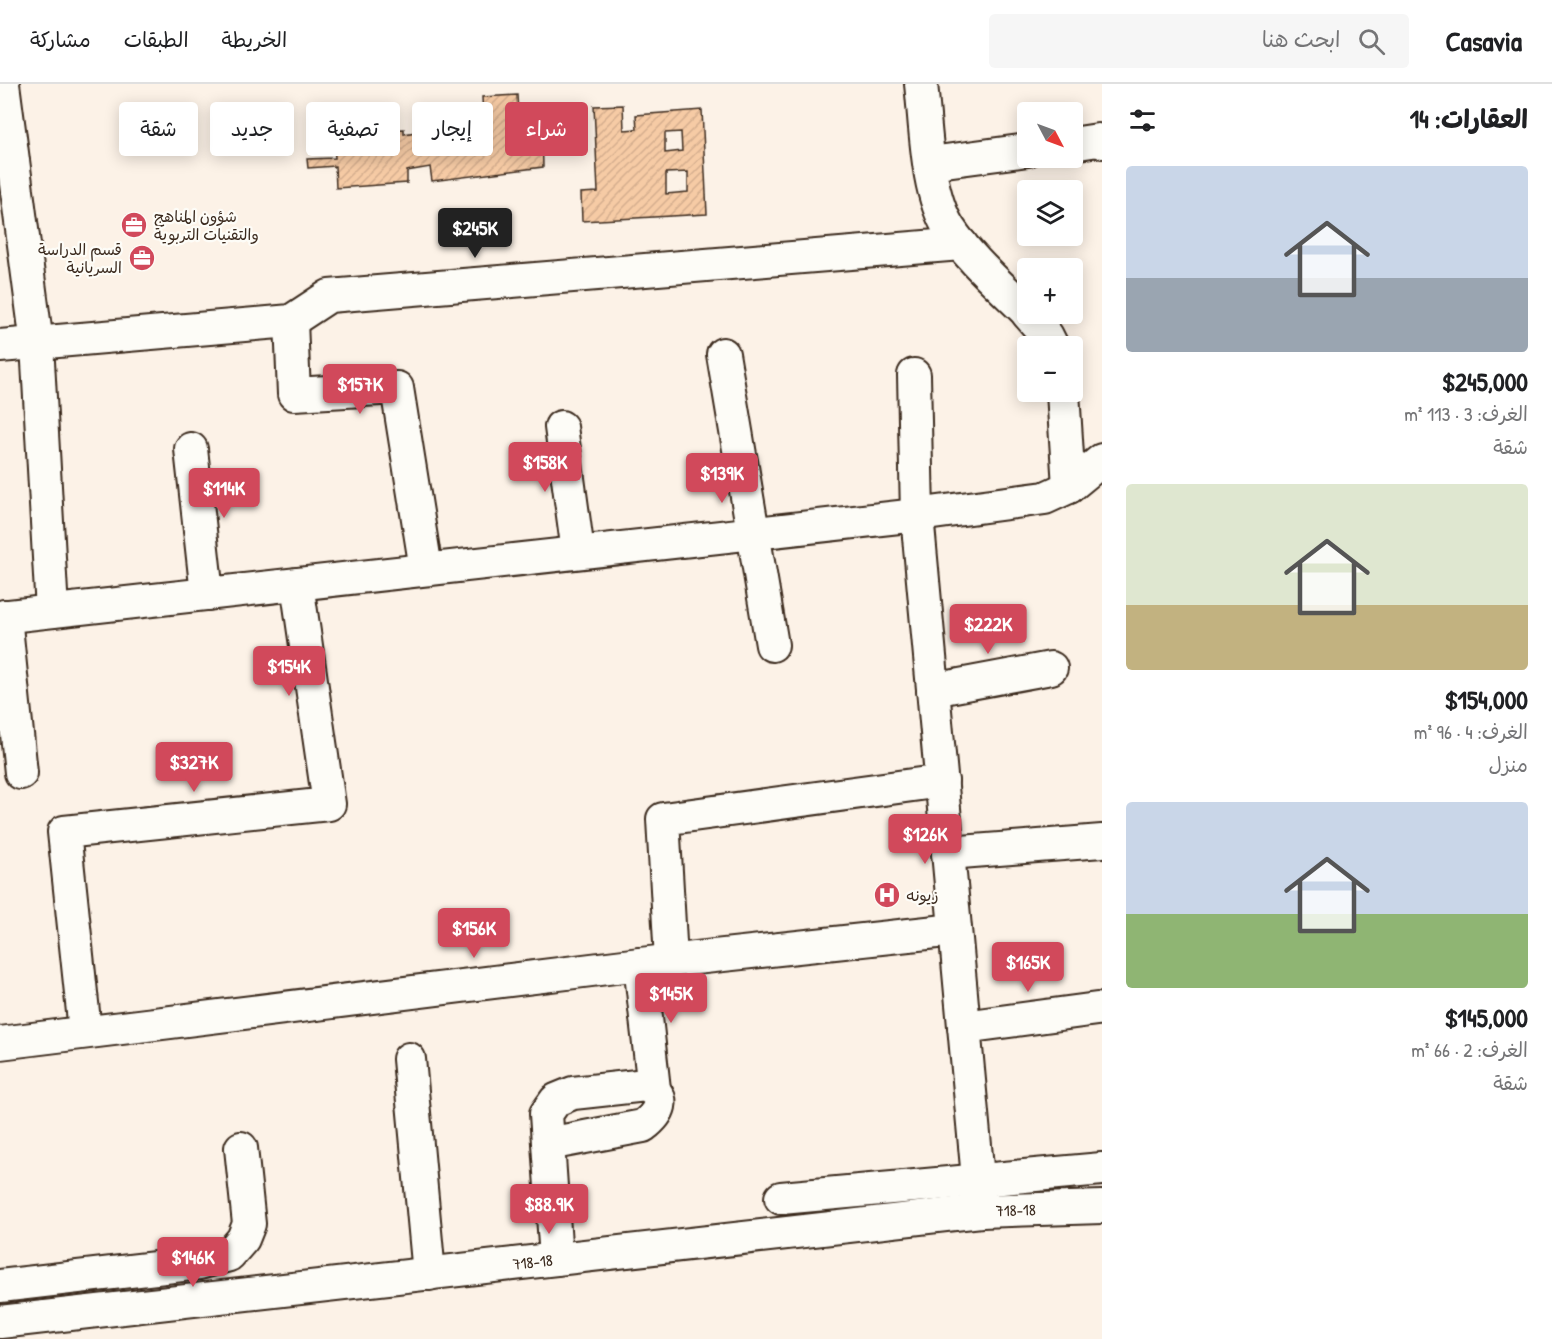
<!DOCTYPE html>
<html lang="ar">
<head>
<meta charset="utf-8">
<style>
  :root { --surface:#fff; --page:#f6f6f6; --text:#202124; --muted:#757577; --line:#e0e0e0; --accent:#d1495b }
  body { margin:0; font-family:"Patrick Hand","Playpen Sans Arabic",sans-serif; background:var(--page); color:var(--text); direction:rtl; height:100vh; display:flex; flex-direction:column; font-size:22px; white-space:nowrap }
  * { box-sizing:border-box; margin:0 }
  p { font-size:20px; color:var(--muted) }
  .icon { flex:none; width:33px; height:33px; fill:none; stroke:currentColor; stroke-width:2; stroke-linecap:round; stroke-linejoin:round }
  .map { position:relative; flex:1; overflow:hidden; direction:ltr }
  .sheet { display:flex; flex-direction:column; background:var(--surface); width:450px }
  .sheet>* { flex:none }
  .guide { position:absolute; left:18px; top:18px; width:570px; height:54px; direction:rtl; display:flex; gap:12px }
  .needle { width:39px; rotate:131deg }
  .tools { position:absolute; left:1017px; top:18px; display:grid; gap:12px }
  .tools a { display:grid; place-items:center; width:66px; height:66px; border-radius:6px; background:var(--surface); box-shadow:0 3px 15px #0003; font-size:30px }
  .price { position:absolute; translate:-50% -51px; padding:0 14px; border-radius:6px; background:var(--accent); color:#fff; font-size:20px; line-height:39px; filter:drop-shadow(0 2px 3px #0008) }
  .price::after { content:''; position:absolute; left:50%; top:36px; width:18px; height:14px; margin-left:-9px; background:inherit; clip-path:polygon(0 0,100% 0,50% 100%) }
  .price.selected { background:#222; color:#fff }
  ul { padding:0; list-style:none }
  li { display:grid; align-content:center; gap:12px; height:318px; padding:0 24px }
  li span { display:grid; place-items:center; height:186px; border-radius:6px; color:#555 }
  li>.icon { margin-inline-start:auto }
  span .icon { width:108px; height:108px; fill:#fffc; stroke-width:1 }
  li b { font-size:26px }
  h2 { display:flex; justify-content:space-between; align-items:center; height:72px; padding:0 24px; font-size:26px }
  .pill { padding:0 21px; border-radius:6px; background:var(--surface); box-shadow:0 3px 15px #0003; font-size:21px; line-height:54px }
  .pill.selected { background:var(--accent); color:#fff }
  header { display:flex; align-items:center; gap:36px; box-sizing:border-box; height:84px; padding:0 30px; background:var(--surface); border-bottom:2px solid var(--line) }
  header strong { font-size:28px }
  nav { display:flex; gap:33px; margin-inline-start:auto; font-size:21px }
  .search { width:420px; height:54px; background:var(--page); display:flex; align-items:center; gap:15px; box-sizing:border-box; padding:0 21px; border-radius:6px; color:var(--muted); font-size:22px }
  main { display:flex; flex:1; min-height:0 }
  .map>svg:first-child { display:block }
  .building { fill:url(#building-hatch); stroke:#3b2a1e; stroke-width:1.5; fill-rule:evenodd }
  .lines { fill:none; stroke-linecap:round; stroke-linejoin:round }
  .minor-casing { stroke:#3b2a1e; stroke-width:36 }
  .minor { stroke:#fdfcf7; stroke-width:32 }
  .labels { text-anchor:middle; stroke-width:4.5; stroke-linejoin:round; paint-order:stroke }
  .poi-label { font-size:16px; fill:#3b2a1e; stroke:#fdfcf7; text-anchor:start }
  .street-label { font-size:16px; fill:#3b2a1e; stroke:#fdfcf7 }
</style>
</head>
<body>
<header>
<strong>Casavia</strong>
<div class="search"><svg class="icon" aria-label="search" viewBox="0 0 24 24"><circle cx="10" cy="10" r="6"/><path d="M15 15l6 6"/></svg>ابحث هنا</div>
<nav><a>الخريطة</a><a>الطبقات</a><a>مشاركة</a></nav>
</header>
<main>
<section class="sheet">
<h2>العقارات: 14<svg class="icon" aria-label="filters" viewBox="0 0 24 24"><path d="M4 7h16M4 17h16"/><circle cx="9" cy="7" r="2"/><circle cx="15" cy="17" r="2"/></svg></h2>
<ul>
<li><span style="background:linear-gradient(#c9d6e8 60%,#9aa5b1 0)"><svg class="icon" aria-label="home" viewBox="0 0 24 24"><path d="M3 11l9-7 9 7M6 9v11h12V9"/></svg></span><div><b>$245,000</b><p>الغرف: 3 · 113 m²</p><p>شقة</p></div></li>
<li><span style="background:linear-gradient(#dfe7d0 65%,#c2b280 0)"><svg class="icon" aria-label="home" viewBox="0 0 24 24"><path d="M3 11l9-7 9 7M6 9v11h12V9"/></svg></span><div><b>$154,000</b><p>الغرف: 4 · 96 m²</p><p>منزل</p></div></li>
<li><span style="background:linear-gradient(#c9d6e8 60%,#8fb573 0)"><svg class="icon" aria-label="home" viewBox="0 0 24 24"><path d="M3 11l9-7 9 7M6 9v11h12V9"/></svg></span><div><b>$145,000</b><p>الغرف: 2 · 66 m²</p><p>شقة</p></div></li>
</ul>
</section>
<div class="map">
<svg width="1102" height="1255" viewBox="0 0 1102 1255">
  <defs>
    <pattern id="building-hatch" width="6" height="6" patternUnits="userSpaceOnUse" patternTransform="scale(1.5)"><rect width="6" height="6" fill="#f6cba5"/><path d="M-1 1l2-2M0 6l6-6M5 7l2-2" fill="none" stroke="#d4ae8e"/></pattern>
  </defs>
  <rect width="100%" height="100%" fill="#fcf2e7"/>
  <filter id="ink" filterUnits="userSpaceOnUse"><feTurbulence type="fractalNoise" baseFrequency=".0167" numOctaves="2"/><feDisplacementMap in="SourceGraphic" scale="12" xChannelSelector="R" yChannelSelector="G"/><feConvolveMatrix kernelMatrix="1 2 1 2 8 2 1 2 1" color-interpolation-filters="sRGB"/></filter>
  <g filter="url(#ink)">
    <!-- building -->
    <g class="building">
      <path d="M517 11 519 47 542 46 543 83 432 97 430 83 407 87V99L336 104 335 82 308 84 307 75 335 74 333 49 404 45V50L427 46 425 36 483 33 482 13Z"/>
      <path d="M623 21 624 46 637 45 636 31 702 26 707 130 582 137 581 109 598 108 594 22ZM681 48 682 67 665 69V49ZM688 88V108L666 110V89Z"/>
    </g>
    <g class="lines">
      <!-- minor casing -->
      <g class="minor-casing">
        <g id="minor">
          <path d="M3 0 37 260 52 527"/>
          <path d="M921 0C926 43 926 107 949 144 970 176 1001 202 1028 229"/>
          <path d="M1072 60 1098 56 1102 58"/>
          <path d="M930 79 1028 66"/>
          <path d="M1028 230 1047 252 1052 262"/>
          <path d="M291 237 294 310 397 304 426 485"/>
          <path d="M0 262 291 237 329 212 961 160"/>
          <path d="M723 270 772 561"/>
          <path d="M914 291 917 431 981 1127"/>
          <path d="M1063 308 1069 403"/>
          <path d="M561 343 578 468"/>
          <path d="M191 365 207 510"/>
          <path d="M5 532 21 689"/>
          <path d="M0 533 917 431 1045 414 1069 403 1102 376"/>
          <path d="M933 606 1051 584"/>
          <path d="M948 769 1102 757"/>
          <path d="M671 876 663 735 942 697"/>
          <path d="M640 880 654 1005"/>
          <path d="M964 943 1097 925"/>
          <path d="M85 947 64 748 329 720 297 500"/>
          <path d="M0 959 640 880 955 846"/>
          <path d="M409 975 429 1190"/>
          <path d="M548 1060 643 1042C659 1030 669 1014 646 1001L573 1009 556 1016 546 1030 556 1175"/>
          <path d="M781 1114 1102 1085"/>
          <path d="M0 1202 199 1179 229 1171 243 1155 249 1140 241 1064"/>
          <path id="s1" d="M0 1238 981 1127 1102 1123"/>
        </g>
      </g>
      <!-- minor -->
      <use href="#minor" class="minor"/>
    </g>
  </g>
  <!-- icons -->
  <defs>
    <g id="office-disc" transform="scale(1.35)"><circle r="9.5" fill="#d1495b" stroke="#fdfcf7"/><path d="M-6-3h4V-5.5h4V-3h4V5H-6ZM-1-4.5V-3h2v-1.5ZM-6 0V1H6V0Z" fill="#fff"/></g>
    <g id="hospital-disc" transform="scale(1.35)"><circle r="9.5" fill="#d1495b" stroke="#fdfcf7"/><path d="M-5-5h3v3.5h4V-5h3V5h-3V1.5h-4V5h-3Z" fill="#fff"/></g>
  </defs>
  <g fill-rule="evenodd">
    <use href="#office-disc" x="134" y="141"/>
    <use href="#office-disc" x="142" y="174"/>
    <use href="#hospital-disc" x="887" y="811"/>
  </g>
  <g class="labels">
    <!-- poi labels -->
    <g class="poi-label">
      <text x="154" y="138">شؤون المناهج<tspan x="154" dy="18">والتقنيات التربوية</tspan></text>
      <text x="122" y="171" text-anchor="end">قسم الدراسة<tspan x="122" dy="18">السريانية</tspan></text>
      <text x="906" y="817">زيونه</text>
    </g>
    <!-- street labels -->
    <g class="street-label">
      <text dy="6" stroke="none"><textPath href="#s1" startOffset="1022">718-18</textPath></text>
      <text dy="6" stroke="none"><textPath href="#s1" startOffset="536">718-18</textPath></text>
    </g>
  </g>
</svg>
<div class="tools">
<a><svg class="needle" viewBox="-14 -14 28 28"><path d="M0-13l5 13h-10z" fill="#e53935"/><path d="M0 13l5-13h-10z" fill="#757577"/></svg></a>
<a><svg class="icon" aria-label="layers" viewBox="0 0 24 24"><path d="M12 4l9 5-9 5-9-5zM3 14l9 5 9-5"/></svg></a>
<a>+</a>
<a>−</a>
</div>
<b class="price selected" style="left:475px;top:175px">$245K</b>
<b class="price" style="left:360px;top:331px">$157K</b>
<b class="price" style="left:545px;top:409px">$158K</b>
<b class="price" style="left:722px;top:420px">$139K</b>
<b class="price" style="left:224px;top:435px">$114K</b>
<b class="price" style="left:988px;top:571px">$222K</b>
<b class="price" style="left:289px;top:613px">$154K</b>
<b class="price" style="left:194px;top:709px">$327K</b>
<b class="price" style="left:925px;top:781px">$126K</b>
<b class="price" style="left:474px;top:875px">$156K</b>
<b class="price" style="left:1028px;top:909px">$165K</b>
<b class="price" style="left:671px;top:940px">$145K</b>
<b class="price" style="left:549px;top:1151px">$88.9K</b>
<b class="price" style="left:193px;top:1204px">$146K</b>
<div class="guide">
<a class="pill selected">شراء</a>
<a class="pill">إيجار</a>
<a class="pill">تصفية</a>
<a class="pill">جديد</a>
<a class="pill">شقة</a>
</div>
</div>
</main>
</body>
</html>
